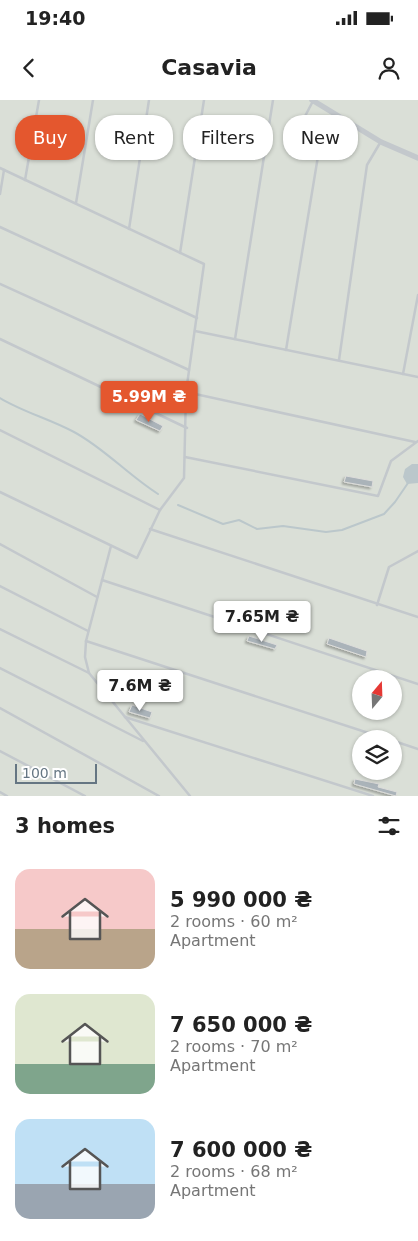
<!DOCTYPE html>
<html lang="en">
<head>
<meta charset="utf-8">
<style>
  :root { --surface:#fff; --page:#f2f2f2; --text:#222; --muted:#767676; --accent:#e4572e }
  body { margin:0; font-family:"DejaVu Sans",sans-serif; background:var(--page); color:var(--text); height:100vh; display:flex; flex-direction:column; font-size:19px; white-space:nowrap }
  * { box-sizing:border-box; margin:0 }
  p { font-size:16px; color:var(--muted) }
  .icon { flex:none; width:28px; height:28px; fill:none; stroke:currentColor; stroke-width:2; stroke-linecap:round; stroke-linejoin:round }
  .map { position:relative; height:696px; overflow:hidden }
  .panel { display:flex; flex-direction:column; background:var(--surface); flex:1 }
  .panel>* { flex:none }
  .top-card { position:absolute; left:15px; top:15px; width:389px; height:45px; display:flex; gap:10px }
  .needle { width:32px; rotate:19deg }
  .buttons { position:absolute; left:352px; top:570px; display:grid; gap:10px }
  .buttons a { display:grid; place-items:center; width:50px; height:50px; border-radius:50%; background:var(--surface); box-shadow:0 1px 4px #0004; font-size:25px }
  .scale { position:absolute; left:15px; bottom:12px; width:82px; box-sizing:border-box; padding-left:5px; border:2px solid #657683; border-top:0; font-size:14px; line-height:18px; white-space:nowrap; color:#657683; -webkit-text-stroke:4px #fff; paint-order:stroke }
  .price { position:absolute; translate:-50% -42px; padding:0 11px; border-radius:5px; background:#fff; color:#222; font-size:16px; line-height:32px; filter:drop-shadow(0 1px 2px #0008) }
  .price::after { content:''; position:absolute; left:50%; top:30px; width:15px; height:11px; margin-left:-8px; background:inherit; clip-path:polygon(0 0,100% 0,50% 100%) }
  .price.active { background:var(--accent); color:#fff }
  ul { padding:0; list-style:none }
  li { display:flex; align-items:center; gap:15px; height:125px; padding:0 15px }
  li span { display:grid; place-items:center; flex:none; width:140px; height:100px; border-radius:15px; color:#555 }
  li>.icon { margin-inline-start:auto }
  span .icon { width:60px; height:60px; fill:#fffc; stroke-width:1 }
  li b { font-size:21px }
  h2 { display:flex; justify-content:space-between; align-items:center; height:60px; padding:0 15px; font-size:21px }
  .pill { padding:0 18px; border-radius:20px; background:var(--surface); box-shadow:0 1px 4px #0004; font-size:18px; line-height:45px }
  .pill.active { background:var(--accent); color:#fff }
  .status { display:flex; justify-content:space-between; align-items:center; height:35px; padding:0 25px; background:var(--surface); direction:ltr }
  .status svg { height:14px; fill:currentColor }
  header { display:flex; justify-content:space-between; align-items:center; height:65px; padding:0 15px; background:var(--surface); font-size:22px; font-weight:800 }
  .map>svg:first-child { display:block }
  .green { fill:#dadfd7; fill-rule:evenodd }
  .water { fill:#bbc7cb }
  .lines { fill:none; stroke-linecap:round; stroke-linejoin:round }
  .stream { stroke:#bbc7cb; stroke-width:2 }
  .building { fill:#aab3b9; stroke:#dcdcda; filter:url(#shadow) }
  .service { stroke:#c3c8cc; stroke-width:2.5 }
  .minor { stroke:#c3c8cc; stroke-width:5.5 }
</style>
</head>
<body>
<div class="status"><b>19:40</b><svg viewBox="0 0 49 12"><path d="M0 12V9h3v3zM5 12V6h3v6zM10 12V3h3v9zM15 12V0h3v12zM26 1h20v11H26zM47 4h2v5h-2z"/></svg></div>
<header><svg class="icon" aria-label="back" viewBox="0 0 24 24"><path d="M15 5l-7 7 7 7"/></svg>Casavia<svg class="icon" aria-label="person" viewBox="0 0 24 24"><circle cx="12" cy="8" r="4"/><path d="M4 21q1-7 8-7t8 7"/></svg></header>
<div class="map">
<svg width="418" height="696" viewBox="0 0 418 696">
  <defs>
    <filter id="shadow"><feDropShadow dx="-2" dy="2" stdDeviation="1" flood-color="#0004"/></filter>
  </defs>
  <rect width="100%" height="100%" fill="#fafaf8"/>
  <!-- green -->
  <path class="green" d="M0 0H418V696H0ZM361 579H394V611H361ZM361 639H394V671H361Z"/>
  <!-- water -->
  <path class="water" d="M412 364H418V383L407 384 403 377 405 369Z"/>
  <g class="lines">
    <!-- stream -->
    <g class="stream">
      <path d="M0 298C23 312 50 319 74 332 104 348 128 375 158 394"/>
      <path d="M178 405 223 424 239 420 257 429 283 426 326 432 342 430 384 414 395 402 408 383"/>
    </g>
  </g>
  <!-- building -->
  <g class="building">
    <path d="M140 314 163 326 160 331 136 320Z"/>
    <path d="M346 376 373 381 372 387 344 382Z"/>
    <path d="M249 536 277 545 275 549 247 541Z"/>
    <path d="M329 538 367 551 366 557 327 544Z"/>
    <path d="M132 605 152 612 150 618 129 612Z"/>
    <path d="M355 679 379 684 378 687 397 692 396 696 354 684Z"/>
  </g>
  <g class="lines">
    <!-- service -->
    <g class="service">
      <path d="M0 68 204 164 186 292 184 378 160 410 137 458 0 392"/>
      <path d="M25 80 39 0"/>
      <path d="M0 94 4 70"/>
      <path d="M76 103 93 0"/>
      <path d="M0 127 197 218"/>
      <path d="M129 129 149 0"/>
      <path d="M180 153 204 0"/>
      <path d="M0 184 189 270"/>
      <path d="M195 231 418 277"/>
      <path d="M0 239 187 328"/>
      <path d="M235 239 273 0"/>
      <path d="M286 250 322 32 302 22 313 1"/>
      <path d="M339 260 367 65 380 43"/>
      <path d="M403 274 418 195"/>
      <path d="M186 292 415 342"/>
      <path d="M0 330 160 410"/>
      <path d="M185 357 378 396 391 361 418 341"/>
      <path d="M150 429 418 517"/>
      <path d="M0 444 97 497"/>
      <path d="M102 480 418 584"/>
      <path d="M0 486 88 531"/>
      <path d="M377 505 389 467 418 451"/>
      <path d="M0 529 89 573 190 696"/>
      <path d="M86 541 387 639"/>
      <path d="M0 568 143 641"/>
      <path d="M89 573 85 557 86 541 111 446"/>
      <path d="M0 608 159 696"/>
      <path d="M125 617 373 696"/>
      <path d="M394 641 418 649"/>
      <path d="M0 651 85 696"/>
      <path d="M0 692 7 696"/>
    </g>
    <!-- minor -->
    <path class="minor" d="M312 0 381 42 418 58"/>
  </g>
</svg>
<div class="buttons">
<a><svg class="needle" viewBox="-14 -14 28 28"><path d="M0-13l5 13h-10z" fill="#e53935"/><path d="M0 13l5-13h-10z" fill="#767676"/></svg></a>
<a><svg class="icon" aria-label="layers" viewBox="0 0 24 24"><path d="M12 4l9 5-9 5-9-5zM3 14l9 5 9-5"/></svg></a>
</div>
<div class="scale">100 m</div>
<b class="price active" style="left:149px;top:323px">5.99M ₴</b>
<b class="price" style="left:262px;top:543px">7.65M ₴</b>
<b class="price" style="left:140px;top:612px">7.6M ₴</b>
<div class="top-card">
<a class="pill active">Buy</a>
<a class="pill">Rent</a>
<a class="pill">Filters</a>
<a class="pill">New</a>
</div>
</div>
<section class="panel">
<h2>3 homes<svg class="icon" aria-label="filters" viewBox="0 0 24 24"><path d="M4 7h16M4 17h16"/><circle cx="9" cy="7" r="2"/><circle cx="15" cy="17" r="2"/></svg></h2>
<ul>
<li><span style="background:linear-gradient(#f6c9c9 60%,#b9a48a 0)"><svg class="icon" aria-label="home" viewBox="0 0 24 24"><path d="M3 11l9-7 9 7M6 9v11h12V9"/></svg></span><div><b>5 990 000 ₴</b><p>2 rooms · 60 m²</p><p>Apartment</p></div></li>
<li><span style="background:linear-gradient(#dfe7d0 70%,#7fa58c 0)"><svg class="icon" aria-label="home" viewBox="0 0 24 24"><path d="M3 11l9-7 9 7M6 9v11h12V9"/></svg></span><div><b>7 650 000 ₴</b><p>2 rooms · 70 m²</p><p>Apartment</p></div></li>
<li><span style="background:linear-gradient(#bfe0f5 65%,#9aa5b1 0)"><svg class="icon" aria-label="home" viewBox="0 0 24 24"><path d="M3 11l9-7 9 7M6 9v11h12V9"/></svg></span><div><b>7 600 000 ₴</b><p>2 rooms · 68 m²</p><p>Apartment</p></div></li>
</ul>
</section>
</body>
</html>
